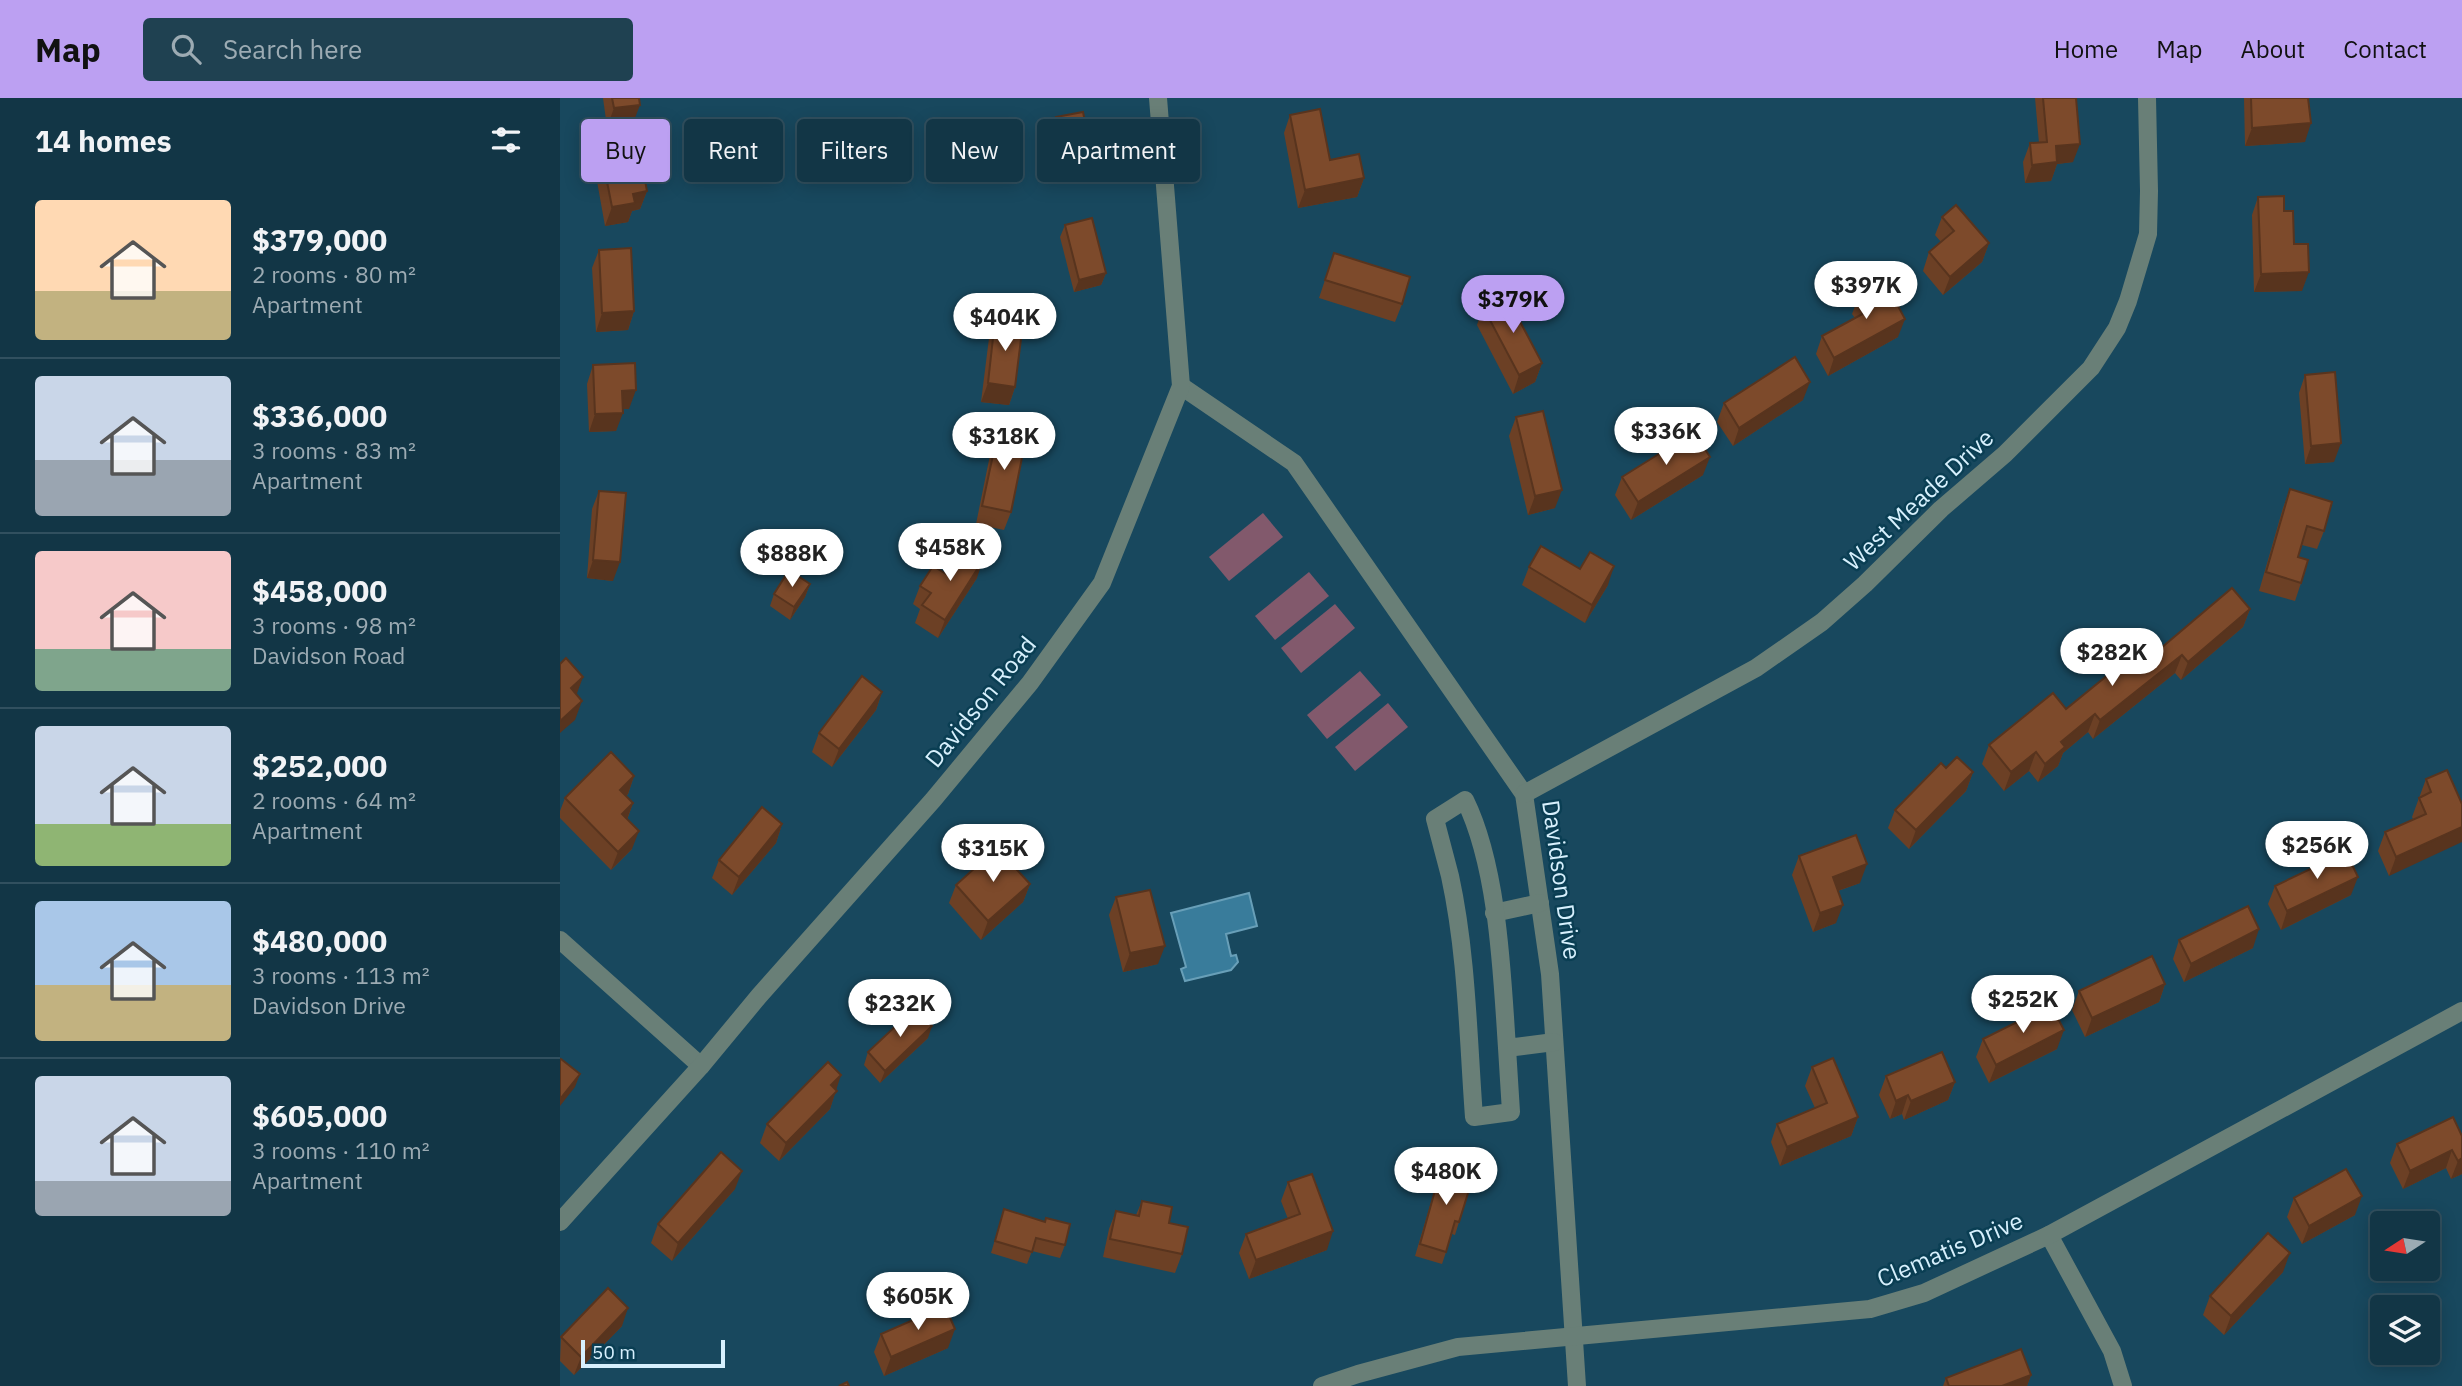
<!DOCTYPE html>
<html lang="en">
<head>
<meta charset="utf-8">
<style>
  :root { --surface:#123646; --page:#1f4151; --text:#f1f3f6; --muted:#9cabb3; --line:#31505f; --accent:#bca0f2 }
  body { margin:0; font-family:"IBM Plex Sans",sans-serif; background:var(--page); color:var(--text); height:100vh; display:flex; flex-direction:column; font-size:26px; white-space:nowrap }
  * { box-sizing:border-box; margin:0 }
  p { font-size:23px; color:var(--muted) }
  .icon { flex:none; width:38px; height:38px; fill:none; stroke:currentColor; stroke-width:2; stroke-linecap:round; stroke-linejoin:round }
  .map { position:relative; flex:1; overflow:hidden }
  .panel { display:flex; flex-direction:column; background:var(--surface); width:560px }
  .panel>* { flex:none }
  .guide { position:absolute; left:21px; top:21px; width:665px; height:63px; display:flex; gap:14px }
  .needle { width:46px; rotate:258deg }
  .controls { position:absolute; left:1810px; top:1113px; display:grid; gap:14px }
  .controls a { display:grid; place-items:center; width:70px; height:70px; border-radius:7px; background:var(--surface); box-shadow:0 4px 18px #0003,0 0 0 2px var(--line); font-size:35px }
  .scale { position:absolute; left:21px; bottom:18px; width:144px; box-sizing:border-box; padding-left:7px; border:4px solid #d7f0fd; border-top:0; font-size:19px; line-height:24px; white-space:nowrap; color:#d7f0fd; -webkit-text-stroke:5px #0a3e53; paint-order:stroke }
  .price { position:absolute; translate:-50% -60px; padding:0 16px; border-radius:24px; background:#fff; color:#222; font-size:23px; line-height:46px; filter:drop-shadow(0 2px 4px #0008) }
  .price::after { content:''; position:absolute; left:50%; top:42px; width:21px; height:16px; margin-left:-10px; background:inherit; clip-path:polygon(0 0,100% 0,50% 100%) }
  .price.active { background:var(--accent); color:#111 }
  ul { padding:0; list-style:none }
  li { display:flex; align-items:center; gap:21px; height:175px; padding:0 35px }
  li+li { border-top:2px solid var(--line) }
  li span { display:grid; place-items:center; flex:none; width:196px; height:140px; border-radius:7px; color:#555 }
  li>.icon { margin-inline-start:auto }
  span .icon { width:84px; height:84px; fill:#fffc; stroke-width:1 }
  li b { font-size:30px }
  h2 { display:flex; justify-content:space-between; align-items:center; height:84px; padding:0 35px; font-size:30px }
  .pill { padding:0 24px; border-radius:7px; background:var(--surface); box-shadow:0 4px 18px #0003,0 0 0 2px var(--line); font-size:24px; line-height:63px }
  .pill.active { background:var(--accent); color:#111 }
  header { display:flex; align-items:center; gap:42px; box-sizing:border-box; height:98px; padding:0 35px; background:var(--accent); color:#111 }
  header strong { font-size:33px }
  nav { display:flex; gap:38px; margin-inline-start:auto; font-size:24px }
  .search { width:490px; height:63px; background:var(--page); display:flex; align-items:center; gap:18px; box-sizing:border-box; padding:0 24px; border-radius:7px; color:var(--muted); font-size:26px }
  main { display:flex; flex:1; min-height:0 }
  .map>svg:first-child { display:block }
  .green { fill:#82596c }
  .water { fill:#397c9b; stroke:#689fb8; stroke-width:2 }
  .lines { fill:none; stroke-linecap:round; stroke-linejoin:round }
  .minor { stroke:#697f77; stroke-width:18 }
  .wall { fill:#6c4025 }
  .shaded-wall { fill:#58341e }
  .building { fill:#7d4a2b; stroke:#58341e; stroke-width:2 }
  .labels { text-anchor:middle; stroke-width:5; stroke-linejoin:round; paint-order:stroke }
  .street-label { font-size:24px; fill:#d7f0fd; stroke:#0a3e53 }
</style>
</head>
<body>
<header>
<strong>Map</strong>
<div class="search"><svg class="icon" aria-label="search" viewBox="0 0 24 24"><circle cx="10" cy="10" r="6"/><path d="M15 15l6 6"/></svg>Search here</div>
<nav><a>Home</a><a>Map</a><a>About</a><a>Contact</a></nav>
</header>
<main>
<section class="panel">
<h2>14 homes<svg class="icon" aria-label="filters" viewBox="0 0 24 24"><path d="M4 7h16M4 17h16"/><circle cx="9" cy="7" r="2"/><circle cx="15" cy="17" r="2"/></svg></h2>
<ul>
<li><span style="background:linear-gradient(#ffd9b3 65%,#c2b280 0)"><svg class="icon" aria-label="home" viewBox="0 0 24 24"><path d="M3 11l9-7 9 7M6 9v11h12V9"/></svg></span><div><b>$379,000</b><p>2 rooms · 80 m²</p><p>Apartment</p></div></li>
<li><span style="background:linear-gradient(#c9d6e8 60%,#9aa5b1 0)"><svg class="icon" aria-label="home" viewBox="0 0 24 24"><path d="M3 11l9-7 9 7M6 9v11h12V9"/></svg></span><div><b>$336,000</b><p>3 rooms · 83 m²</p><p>Apartment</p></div></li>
<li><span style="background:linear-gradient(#f6c9c9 70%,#7fa58c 0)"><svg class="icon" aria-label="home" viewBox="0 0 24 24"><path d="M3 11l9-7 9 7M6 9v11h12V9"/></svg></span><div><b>$458,000</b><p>3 rooms · 98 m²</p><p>Davidson Road</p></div></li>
<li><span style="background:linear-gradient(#c9d6e8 70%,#8fb573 0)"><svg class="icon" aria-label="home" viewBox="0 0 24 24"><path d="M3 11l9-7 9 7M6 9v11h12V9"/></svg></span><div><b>$252,000</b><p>2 rooms · 64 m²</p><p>Apartment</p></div></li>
<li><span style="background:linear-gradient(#a9c7e8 60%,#c2b280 0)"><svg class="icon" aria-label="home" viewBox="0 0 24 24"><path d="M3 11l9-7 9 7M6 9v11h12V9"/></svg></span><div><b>$480,000</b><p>3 rooms · 113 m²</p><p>Davidson Drive</p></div></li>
<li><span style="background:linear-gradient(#c9d6e8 75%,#9aa5b1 0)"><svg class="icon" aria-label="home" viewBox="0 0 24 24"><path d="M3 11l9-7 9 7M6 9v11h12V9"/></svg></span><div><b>$605,000</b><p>3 rooms · 110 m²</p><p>Apartment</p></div></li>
</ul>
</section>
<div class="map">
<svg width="1902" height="1288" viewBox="0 0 1902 1288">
  <rect width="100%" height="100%" fill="#18485e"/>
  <!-- green -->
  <g class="green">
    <path d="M703 415 723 439 669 483 649 459Z"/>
    <path d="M749 474 769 498 715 542 695 518Z"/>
    <path d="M775 506 795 530 741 575 721 550Z"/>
    <path d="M800 573 821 597 767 641 747 617Z"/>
    <path d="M828 605 848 629 795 673 775 649Z"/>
  </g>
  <!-- water -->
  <path class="water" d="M689 795 697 828 666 836 671 858 676 857 678 864 671 872 625 883 621 871 626 869 611 815Z"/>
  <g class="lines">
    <!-- minor -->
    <g class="minor">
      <path d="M621 288 734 365 964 696 990 876 1017 1288"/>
      <path d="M964 696 1196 570 1262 524 1305 486 1381 411 1445 356 1531 270 1557 230 1568 203 1588 136 1589 93 1587 0"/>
      <path d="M934 815 980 805"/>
      <path d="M0 842 141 968"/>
      <path d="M947 950C942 875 938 769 905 702L875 721C880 740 885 759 890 778 907 856 908 939 914 1019L951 1014 947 950 994 944"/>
      <path d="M0 1124 141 968 199 898 373 702 470 585 542 485 621 288 598 0"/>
      <path d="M1489 1137 1552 1253 1563 1288"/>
      <path d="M762 1288 798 1276 898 1249 1310 1211 1364 1195 1489 1137 1902 913"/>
    </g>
  </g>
  <!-- wall -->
  <g class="wall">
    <path d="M43 0H79L73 25 47 29Z"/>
    <path d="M1475 0H1516L1513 64 1497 66 1491 83 1465 85 1463 64 1470 45H1479Z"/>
    <path d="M1684 0H1748L1745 44 1685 48Z"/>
    <path d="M730 17 770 62 804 80 797 99 738 110 724 35Z"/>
    <path d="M496 19 530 80 502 86 491 32Z"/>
    <path d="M41 53 87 93 80 111 72 113 68 124 45 128 35 72Z"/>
    <path d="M1698 99 1724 113 1742 193 1694 194 1692 117Z"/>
    <path d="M1382 119 1429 145 1422 164 1383 197 1363 173 1369 154 1381 144 1375 137Z"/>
    <path d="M505 127 546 175 541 187 514 194 500 139Z"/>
    <path d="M39 152 74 213 68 232 36 234 32 170Z"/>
    <path d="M774 155 842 206 835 224 759 200Z"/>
    <path d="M1299 198 1338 239 1268 278 1256 256 1262 238 1295 220 1292 216Z"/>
    <path d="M923 209 982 265 975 284 953 296 917 227Z"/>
    <path d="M435 222 455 289 449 307 421 304 429 240Z"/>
    <path d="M33 267 69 311H62L56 333 29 334 27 286Z"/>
    <path d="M1745 277 1774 364 1745 366 1739 295Z"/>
    <path d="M1243 302 1173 348 1157 324 1164 305Z"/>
    <path d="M956 319 995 410 968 417 949 338Z"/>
    <path d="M438 334 451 414 444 432 416 426 431 352Z"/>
    <path d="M1143 377 1071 422 1055 397 1062 379Z"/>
    <path d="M1730 391 1764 433 1757 451 1742 447 1738 459 1741 485 1735 503 1699 493 1723 410Z"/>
    <path d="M39 393 53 483 27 480 32 411Z"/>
    <path d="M969 469 1048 487 1025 525 962 487Z"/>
    <path d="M386 476 417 480 378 540 355 525 360 511 353 506 360 488Z"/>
    <path d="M250 486 245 499 230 522 210 508 214 496Z"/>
    <path d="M1690 511 1683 529 1621 582 1615 575 1533 641 1528 634 1503 655 1498 668 1478 684 1469 673 1444 693 1422 666 1429 647 1506 611 1594 556Z"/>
    <path d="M322 594 316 612 272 669 252 654 259 635Z"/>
    <path d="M1386 670 1413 674 1406 693 1349 751 1328 730 1335 712Z"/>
    <path d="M74 678 68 696 66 698 73 705 67 722 72 751 51 772 0 720V713L5 700Z"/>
    <path d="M1866 681 1902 706 1829 778 1818 753 1825 734 1853 721 1852 719Z"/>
    <path d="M222 726 216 745 172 797 152 780 159 762Z"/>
    <path d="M1239 758 1300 785 1278 793 1276 825 1253 834 1232 777Z"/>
    <path d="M470 786 463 804 421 842 389 805 396 787Z"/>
    <path d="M1715 788 1791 797 1721 832 1708 806Z"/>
    <path d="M556 799 598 866 563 874 549 817Z"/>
    <path d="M1619 842 1693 850 1624 884 1613 861Z"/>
    <path d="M1605 886 1599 904 1525 939 1512 912 1519 893Z"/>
    <path d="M368 940 320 985 304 967 308 954Z"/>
    <path d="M1423 941 1497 951 1429 985 1416 959Z"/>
    <path d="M1252 969 1298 1019 1291 1038 1220 1068 1211 1044 1217 1026 1255 1010 1245 988Z"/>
    <path d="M1326 978 1395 984 1388 1002 1344 1022 1342 1016 1330 1021 1319 997Z"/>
    <path d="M276 992 270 1011 219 1063 200 1045 207 1026Z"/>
    <path d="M1902 1038V1076L1891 1081 1886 1070 1843 1091 1830 1065 1837 1046Z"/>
    <path d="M883 1064 903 1090 899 1124 895 1137 892 1136 882 1166 855 1158Z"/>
    <path d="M728 1084 767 1152 689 1181 679 1155 686 1136 728 1121 721 1103Z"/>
    <path d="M175 1091 112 1163 91 1145 98 1126Z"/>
    <path d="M1734 1100 1795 1117 1742 1146 1727 1119Z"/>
    <path d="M582 1103 609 1125 622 1156 615 1175 543 1159 549 1131 556 1113 576 1117Z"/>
    <path d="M444 1111 505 1147 500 1160 472 1153 467 1166 431 1155Z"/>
    <path d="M1723 1174 1664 1237 1643 1217 1650 1198Z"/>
    <path d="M62 1228 14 1277 0 1263 1 1239Z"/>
    <path d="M321 1236 388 1250 324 1278 314 1254Z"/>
    <path d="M1471 1277 1467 1288H1383L1386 1280Z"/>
  </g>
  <!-- shaded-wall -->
  <g class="shaded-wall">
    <path d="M80 7 73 25 47 29 54 10Z"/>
    <path d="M1751 25 1745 44 1685 48 1692 30Z"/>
    <path d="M1520 46 1513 64 1497 66 1491 83 1465 85 1472 67 1496 48Z"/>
    <path d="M534 67 530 80 502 86 507 73Z"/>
    <path d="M804 80 797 99 738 110 745 92Z"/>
    <path d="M87 93 80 111 72 113 68 124 45 128 52 109 73 96Z"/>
    <path d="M1429 145 1422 164 1383 197 1390 179Z"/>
    <path d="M1749 174 1742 193 1694 194 1701 176Z"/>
    <path d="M546 175 541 187 514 194 519 182Z"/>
    <path d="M74 213 68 232 36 234 42 215Z"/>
    <path d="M1345 221 1338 239 1268 278 1274 260Z"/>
    <path d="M982 265 975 284 953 296 959 277Z"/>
    <path d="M1250 284 1243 302 1173 348 1179 330Z"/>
    <path d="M428 285 455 289 449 307 421 304Z"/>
    <path d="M76 292 69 311H55L62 293Z"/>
    <path d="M63 315 56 333 29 334 35 316Z"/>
    <path d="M1781 345 1774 364 1745 366 1751 348Z"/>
    <path d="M1150 359 1143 377 1071 422 1078 404Z"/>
    <path d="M1002 392 995 410 968 417 975 398Z"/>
    <path d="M33 462 60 464 53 483 27 480Z"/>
    <path d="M423 462 417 480 378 540 385 522Z"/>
    <path d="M1054 468 1048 487 1025 525 1032 507Z"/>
    <path d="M250 486 245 499 230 522 234 509Z"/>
    <path d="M1690 511 1683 529 1621 582 1628 564Z"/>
    <path d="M1622 557 1615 575 1533 641 1540 622Z"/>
    <path d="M23 579 16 598 11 590Z"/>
    <path d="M322 594 316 612 272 669 279 651Z"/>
    <path d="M22 603 15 622 0 635V623Z"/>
    <path d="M1535 616 1528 634 1503 655 1498 668 1478 684 1485 666 1501 644Z"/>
    <path d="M1476 654 1469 673 1444 693 1451 674Z"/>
    <path d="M1413 674 1406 693 1349 751 1356 732Z"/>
    <path d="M74 678 68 696 53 711 60 692Z"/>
    <path d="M73 705 66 724 62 716Z"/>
    <path d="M222 726 216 745 172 797 179 779Z"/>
    <path d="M1902 729V744L1829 778 1836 759Z"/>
    <path d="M79 733 72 751 51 772 58 754Z"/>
    <path d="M1307 766 1300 785 1266 797 1273 779Z"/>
    <path d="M1798 779 1791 797 1721 832 1727 813Z"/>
    <path d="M470 786 463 804 421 842 428 823Z"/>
    <path d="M1283 807 1276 825 1253 834 1260 815Z"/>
    <path d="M1699 831 1693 850 1624 884 1631 866Z"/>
    <path d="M605 848 598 866 563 874 570 855Z"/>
    <path d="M1605 886 1599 904 1525 939 1532 920Z"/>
    <path d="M372 928 368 940 320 985 325 973Z"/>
    <path d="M1504 932 1497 951 1429 985 1436 967Z"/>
    <path d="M20 976 15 989 0 1008V1001Z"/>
    <path d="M281 977 270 1011 219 1063 226 1045 271 987Z"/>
    <path d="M1395 984 1388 1002 1344 1022 1351 1003Z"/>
    <path d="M1348 997 1342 1016 1330 1021 1336 1003Z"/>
    <path d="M1298 1019 1291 1038 1220 1068 1227 1049Z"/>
    <path d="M1892 1052 1886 1070 1843 1091 1850 1073Z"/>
    <path d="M1902 1060V1076L1891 1081 1898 1063Z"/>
    <path d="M182 1073 175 1091 112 1163 118 1145Z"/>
    <path d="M1802 1098 1795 1117 1742 1146 1749 1128Z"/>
    <path d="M773 1133 767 1152 689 1181 696 1162Z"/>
    <path d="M1730 1155 1723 1174 1664 1237 1671 1218Z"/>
    <path d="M68 1210 62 1228 14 1277 21 1259Z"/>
    <path d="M395 1231 388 1250 324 1278 331 1259Z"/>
    <path d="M1471 1277 1467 1288H1442Z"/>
  </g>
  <!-- building -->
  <g class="building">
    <path d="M52 0H79L80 7 54 10Z"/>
    <path d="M1483 0H1516L1520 46 1496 48 1497 64 1472 67 1470 45 1487 44Z"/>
    <path d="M1691 0H1748L1751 25 1692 30Z"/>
    <path d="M760 11 770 62 799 56 804 80 745 92 730 17Z"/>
    <path d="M523 14 534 67 507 73 496 19Z"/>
    <path d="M78 46 87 93 73 96 75 105 52 109 41 53Z"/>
    <path d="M1724 98V113H1733L1734 146H1748L1749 174 1701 176 1698 99Z"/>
    <path d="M1396 107 1429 145 1390 179 1369 154 1394 133 1382 119Z"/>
    <path d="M532 120 546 175 519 182 505 127Z"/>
    <path d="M71 150 74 213 42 215 39 152Z"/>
    <path d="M774 155 850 179 842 206 765 182Z"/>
    <path d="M1325 184 1345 221 1274 260 1262 238 1308 213 1299 198Z"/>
    <path d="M946 197 982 265 959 277 923 209Z"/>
    <path d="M435 222 463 225 455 289 428 285Z"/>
    <path d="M1235 259 1250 284 1179 330 1164 305Z"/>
    <path d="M75 265 76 292 62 293 63 315 35 316 33 267Z"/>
    <path d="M1775 274 1781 345 1751 348 1745 277Z"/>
    <path d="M983 313 1002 392 975 398 956 319Z"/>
    <path d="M438 334 466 340 451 414 422 408Z"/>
    <path d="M1134 334 1150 359 1078 404 1062 379Z"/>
    <path d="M1730 391 1772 404 1764 433 1747 428 1738 459 1748 462 1741 485 1706 474Z"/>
    <path d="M39 393 66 395 60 464 33 462Z"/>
    <path d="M981 448 1020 471 1030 454 1054 468 1032 507 969 469Z"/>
    <path d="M404 449 423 462 385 522 362 507 371 495 360 488 373 468 386 476Z"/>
    <path d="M229 472 250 486 234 509 214 496Z"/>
    <path d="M1672 490 1690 511 1628 564 1622 557 1540 622 1535 616 1501 644 1505 649 1485 666 1476 654 1451 674 1429 647 1493 595 1506 611 1586 546 1594 556Z"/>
    <path d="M6 560 23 579 11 590 22 603 0 623V566Z"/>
    <path d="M302 578 322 594 279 651 259 635Z"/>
    <path d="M51 654 74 678 60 692 73 705 62 716 79 733 58 754 5 700Z"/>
    <path d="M1397 659 1413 674 1356 732 1335 712 1381 665 1386 670Z"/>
    <path d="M1887 672 1902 706V729L1836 759 1825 734 1866 716 1859 700 1871 694 1866 681Z"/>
    <path d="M202 709 222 726 179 779 159 762Z"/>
    <path d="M1296 737 1307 766 1273 779 1283 807 1260 815 1239 758Z"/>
    <path d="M437 750 470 786 428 823 396 787Z"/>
    <path d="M1786 754 1798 779 1727 813 1715 788Z"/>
    <path d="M590 792 605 848 570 855 556 799Z"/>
    <path d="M1688 808 1699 831 1631 866 1619 842Z"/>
    <path d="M1592 858 1605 886 1532 920 1519 893Z"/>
    <path d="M1491 907 1504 932 1436 967 1423 941Z"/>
    <path d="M355 910 372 928 325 973 308 954Z"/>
    <path d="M1382 954 1395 984 1351 1003 1348 997 1336 1003 1326 978Z"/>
    <path d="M1273 960 1298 1019 1227 1049 1217 1026 1267 1005 1252 969Z"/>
    <path d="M1 961 20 976 0 1001V962Z"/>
    <path d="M268 964 281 977 271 987 277 993 226 1045 207 1026Z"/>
    <path d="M1893 1019 1902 1038V1060L1898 1063 1892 1052 1850 1073 1837 1046Z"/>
    <path d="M161 1054 182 1073 118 1145 98 1126Z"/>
    <path d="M883 1064 909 1071 903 1090 909 1092 899 1124 895 1123 886 1154 860 1146Z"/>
    <path d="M1786 1071 1802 1098 1749 1128 1734 1100Z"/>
    <path d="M752 1076 773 1133 696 1162 686 1136 740 1116 728 1084Z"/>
    <path d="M582 1103 612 1109 609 1125 628 1129 622 1156 550 1141 556 1113 579 1118Z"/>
    <path d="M444 1111 485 1124 486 1120 510 1126 505 1147 476 1140 472 1154 435 1143Z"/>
    <path d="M1708 1135 1730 1155 1671 1218 1650 1198Z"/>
    <path d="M48 1190 68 1210 21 1259 1 1239Z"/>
    <path d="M385 1208 395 1231 331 1259 321 1236Z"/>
    <path d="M1461 1251 1471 1277 1442 1288H1389L1386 1280Z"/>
    <path d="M287 1284 289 1288H279Z"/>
  </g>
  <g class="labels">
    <!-- street labels -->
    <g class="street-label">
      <text transform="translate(1359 402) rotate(-43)" y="8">West Meade Drive</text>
      <text transform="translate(421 604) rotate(-51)" y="8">Davidson Road</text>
      <text transform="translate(1001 782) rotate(82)" y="8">Davidson Drive</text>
      <text transform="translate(1390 1152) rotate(-23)" y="8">Clematis Drive</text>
    </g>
  </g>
</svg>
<div class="controls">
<a><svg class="needle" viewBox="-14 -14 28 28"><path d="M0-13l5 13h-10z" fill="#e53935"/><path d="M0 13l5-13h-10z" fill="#9cabb3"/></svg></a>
<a><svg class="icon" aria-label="layers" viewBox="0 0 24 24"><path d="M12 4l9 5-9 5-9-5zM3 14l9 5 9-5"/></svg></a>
</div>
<div class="scale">50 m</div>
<b class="price" style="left:1306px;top:223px">$397K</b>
<b class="price active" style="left:953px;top:237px">$379K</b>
<b class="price" style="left:445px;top:255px">$404K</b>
<b class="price" style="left:1106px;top:369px">$336K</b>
<b class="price" style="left:444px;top:374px">$318K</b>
<b class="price" style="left:390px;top:485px">$458K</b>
<b class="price" style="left:232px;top:491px">$888K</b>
<b class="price" style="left:1552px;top:590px">$282K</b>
<b class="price" style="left:1757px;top:783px">$256K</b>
<b class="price" style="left:433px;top:786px">$315K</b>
<b class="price" style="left:1463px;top:937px">$252K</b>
<b class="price" style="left:340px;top:941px">$232K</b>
<b class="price" style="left:886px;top:1109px">$480K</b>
<b class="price" style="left:358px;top:1234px">$605K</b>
<div class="guide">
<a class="pill active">Buy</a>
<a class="pill">Rent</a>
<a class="pill">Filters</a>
<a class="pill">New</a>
<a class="pill">Apartment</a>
</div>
</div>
</main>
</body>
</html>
